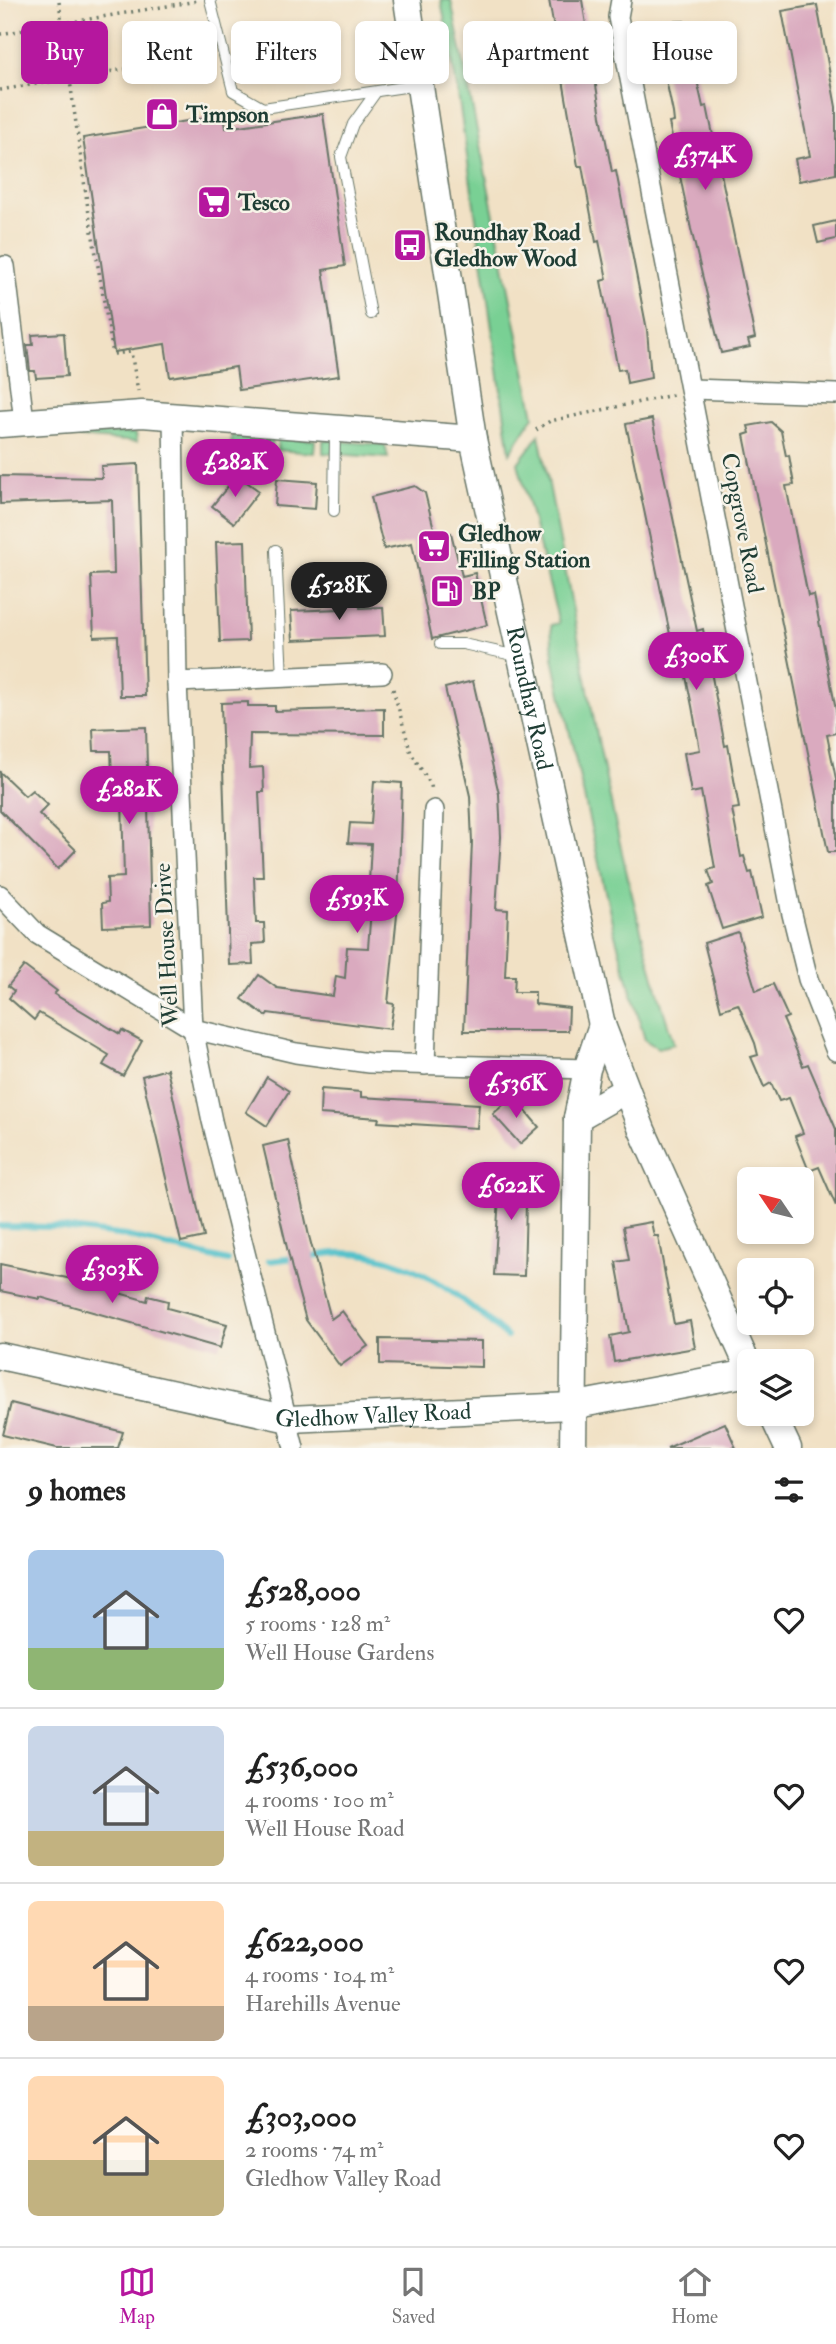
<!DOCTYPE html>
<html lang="en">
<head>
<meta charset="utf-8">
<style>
  :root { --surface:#fff; --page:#f6f6f6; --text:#222; --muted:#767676; --line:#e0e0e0; --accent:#b5179e }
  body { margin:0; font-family:"IM FELL Double Pica",serif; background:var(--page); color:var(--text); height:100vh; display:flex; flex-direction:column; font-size:26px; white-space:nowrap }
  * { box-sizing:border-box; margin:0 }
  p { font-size:23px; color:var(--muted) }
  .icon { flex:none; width:38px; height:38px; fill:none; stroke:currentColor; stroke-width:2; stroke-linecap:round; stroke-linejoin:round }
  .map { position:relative; height:1448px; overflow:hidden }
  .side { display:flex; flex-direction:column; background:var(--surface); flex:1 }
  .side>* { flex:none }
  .hud { position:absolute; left:21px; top:21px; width:794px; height:63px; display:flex; gap:14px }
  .needle { width:46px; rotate:305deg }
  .buttons { position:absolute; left:737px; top:1167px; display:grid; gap:14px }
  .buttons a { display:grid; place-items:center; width:77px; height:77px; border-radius:10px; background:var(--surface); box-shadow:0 4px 10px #0003; font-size:35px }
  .price { position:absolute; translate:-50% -60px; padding:0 16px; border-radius:24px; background:var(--accent); color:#fff; font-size:23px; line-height:46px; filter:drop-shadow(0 2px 4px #0008) }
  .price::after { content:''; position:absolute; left:50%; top:42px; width:21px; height:16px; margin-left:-10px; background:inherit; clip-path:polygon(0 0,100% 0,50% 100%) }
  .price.active { background:#222; color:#fff }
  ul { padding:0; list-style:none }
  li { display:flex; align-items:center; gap:21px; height:175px; padding:0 28px }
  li+li { border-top:2px solid var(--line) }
  li span { display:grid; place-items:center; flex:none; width:196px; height:140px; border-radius:10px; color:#555 }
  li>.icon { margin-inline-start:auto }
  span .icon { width:84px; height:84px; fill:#fffc; stroke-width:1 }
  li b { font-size:30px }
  h2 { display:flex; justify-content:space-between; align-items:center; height:84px; padding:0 28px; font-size:30px }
  .chip { padding:0 24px; border-radius:10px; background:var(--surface); box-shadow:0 4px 10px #0003; font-size:24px; line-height:63px }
  .chip.active { background:var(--accent); color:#fff }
  .tabs { display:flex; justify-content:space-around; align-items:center; height:98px; border-top:2px solid var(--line); background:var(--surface); font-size:19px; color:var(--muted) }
  .tabs a { display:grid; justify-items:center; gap:4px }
  .tabs .active { color:var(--accent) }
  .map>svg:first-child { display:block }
  .green { fill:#79d094; stroke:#4c8664; stroke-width:2 }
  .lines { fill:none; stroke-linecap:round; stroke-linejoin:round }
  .stream { stroke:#54c1ca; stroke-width:6 }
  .building { fill:#daaabf }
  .lane-casing { stroke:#687667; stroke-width:12 }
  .street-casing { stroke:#687667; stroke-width:22 }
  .secondary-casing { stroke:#687667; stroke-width:29 }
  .path { stroke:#687667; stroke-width:3.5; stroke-dasharray:2 5; stroke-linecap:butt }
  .lane { stroke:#fff; stroke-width:10 }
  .street { stroke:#fff; stroke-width:19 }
  .secondary { stroke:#fff; stroke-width:26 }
  .labels { text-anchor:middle; stroke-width:5; stroke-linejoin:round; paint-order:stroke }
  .poi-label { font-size:23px; font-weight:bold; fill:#1f3d34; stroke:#f7f3e8; text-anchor:start }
  .street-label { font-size:23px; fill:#1f3d34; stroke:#f7f3e8 }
</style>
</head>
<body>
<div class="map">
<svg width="836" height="1448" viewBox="0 0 836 1448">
  <rect width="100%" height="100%" fill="#f7f3e8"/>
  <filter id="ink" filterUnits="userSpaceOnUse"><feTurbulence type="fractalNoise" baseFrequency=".0143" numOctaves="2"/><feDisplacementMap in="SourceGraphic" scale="14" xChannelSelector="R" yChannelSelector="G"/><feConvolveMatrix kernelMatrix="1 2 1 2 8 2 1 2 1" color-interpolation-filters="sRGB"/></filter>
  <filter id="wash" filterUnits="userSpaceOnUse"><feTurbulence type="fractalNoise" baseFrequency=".00686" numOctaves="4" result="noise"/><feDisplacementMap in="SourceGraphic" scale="28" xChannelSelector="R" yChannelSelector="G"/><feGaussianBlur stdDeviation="1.57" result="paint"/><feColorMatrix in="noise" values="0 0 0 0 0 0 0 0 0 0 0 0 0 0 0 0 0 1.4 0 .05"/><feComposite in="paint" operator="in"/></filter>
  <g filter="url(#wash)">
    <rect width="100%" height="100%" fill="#f1e1c5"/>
    <!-- green -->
    <g class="green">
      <path d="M441 0H451L534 416 510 453 458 94Z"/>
      <path d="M136 433 137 442 79 437V434Z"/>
      <path d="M539 435C581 639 610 846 674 1044L658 1048 645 1040 614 931 553 658 551 625 559 623 518 463Z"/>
      <path d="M232 436 272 438 271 450 231 448Z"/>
      <path d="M278 438 315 440 314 453 277 450Z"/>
      <path d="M323 440 385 445 388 458 323 453Z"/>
    </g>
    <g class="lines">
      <!-- stream -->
      <g class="stream">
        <path d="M0 1226 56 1227 126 1236 228 1261"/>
        <path d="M309 1257C321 1255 334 1252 347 1253 409 1254 463 1297 507 1337"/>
        <path d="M269 1261 295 1258"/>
      </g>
    </g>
    <g id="blocks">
      <!-- building -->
      <g class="building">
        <path d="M549 0H582L601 116 612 172 616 171 647 330 651 378 627 383 625 369 618 370 601 281 607 279 599 241 596 242 582 166H578Z"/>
        <path d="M817 5 836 107V174L799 181 795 159 810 156 782 11Z"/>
        <path d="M684 21 703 107 707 106 755 338 748 340 750 347 721 353 691 229 669 123 674 122 673 113 659 46 656 47 657 22Z"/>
        <path d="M323 114 345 266 323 270 339 376 239 390 236 367 170 377 165 344 114 352 83 138 224 115 226 128Z"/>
        <path d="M836 221V239L818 243 814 226Z"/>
        <path d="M64 333 67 376 36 378 35 371H30L27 345H33L32 335Z"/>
        <path d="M652 419 697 631 703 629 725 746 728 745 739 808 732 809 741 857 744 856 749 873 752 872 762 917 722 929 708 886 713 884 708 870 715 868 701 791 691 793 684 753 700 750 692 706 683 662 676 663 626 424Z"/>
        <path d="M771 422 781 431 786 456 789 455 794 485 786 486 808 596 814 595 836 710V733L827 735 836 779V852H828L744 435 750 433 748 426Z"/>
        <path d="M138 464 145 696H120L118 636 94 637 92 596 91 575 114 574 112 500 0 504V476L102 478 101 466Z"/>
        <path d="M237 475 259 491 234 523 212 506Z"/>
        <path d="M277 479 317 482 315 509 275 506Z"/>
        <path d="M415 486 425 493 436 537 451 533 462 576 475 573 487 625 432 639 412 543 384 549 371 497Z"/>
        <path d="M245 541 248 641 220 642 216 542Z"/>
        <path d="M359 597 360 608 383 607 385 636 293 640 291 611 340 609 339 598Z"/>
        <path d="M473 681 499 794 501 837 496 909 508 910 505 976H515L514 992H535V1004L569 1008 568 1031H464L472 842 470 796 445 688Z"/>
        <path d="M248 702V706H275V711L384 708V735L250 734 249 768 263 767 264 792H259L263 877H254L256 923H264L265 943 252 944 253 964 229 965 221 703Z"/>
        <path d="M146 727 151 925 103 927 102 903 108 902 107 878 124 877 122 799 113 800 111 751H94L93 729Z"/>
        <path d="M0 772 25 796 32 790 48 805 39 814 76 850 58 869 0 810Z"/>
        <path d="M374 781 402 783 398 905 388 1003 394 1004 390 1029 268 1013 266 1016 242 999 259 975 277 988 333 996 336 976 345 978 347 947 368 948 373 882H369L371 844 348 843 350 823 371 824Z"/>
        <path d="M738 932 756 991 773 984 788 1017 783 1019 803 1066 808 1064 836 1129V1206L819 1167 809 1171 795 1136 803 1133 789 1098 779 1101 771 1083 764 1087 751 1057 758 1055 755 1043 738 1004 721 1010 704 943Z"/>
        <path d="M24 966 57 991 54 994 120 1034 122 1030 142 1041 123 1076 103 1065 109 1055 39 1013 34 1020 9 998 14 991 8 986Z"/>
        <path d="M167 1069 204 1237 181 1242 142 1076Z"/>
        <path d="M267 1077 289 1091 267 1126 246 1112Z"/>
        <path d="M321 1089 361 1092V1097L479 1104 477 1128 378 1122 379 1118 320 1114Z"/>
        <path d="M513 1096 539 1127 520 1144 493 1114Z"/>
        <path d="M288 1140 309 1236 331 1319 342 1311 368 1346 340 1366 306 1320 292 1269 263 1146Z"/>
        <path d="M501 1165 527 1166 524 1276 494 1275Z"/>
        <path d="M651 1222 654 1236H658L674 1324 690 1321 695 1348 614 1362 610 1336 629 1332 616 1262 629 1260 623 1227Z"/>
        <path d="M0 1264 67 1278 147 1301 148 1296 168 1301 167 1308 227 1324 220 1348 40 1297V1299L0 1291Z"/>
        <path d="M380 1339 482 1341V1367L380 1364Z"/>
        <path d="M11 1403 123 1432 118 1448H57L3 1435Z"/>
        <path d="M725 1423 736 1448H667Z"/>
      </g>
    </g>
  </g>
  <g filter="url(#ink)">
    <use href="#blocks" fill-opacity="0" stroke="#687667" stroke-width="2"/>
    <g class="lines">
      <!-- lane casing -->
      <g class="lane-casing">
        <g id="lane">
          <path d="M210 0 233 91 263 108 418 85"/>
          <path d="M371 314 341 157 353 124 376 92"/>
          <path d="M334 511 335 429"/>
          <path d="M276 550 282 678"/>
          <path d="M440 644H463L517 656"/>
        </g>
      </g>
      <!-- street casing -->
      <g class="street-casing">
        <g id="street">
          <path d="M621 0 618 17 791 910 808 979 836 1051"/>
          <path d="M5 266 24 421"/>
          <path d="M692 389 836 394"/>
          <path d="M173 415 177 682 193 1029 212 1121 294 1448"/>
          <path d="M177 682 382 673"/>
          <path d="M0 895 37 934 193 1029 296 1053 369 1063 587 1069"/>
          <path d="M425 1065 434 810"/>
        </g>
      </g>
      <!-- secondary casing -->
      <g class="secondary-casing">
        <g id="secondary">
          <path id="s1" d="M407 0 473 439 602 1025 642 1130 749 1368"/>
          <path d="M0 424 142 414 473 439"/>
          <path d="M577 1118 626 1090"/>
          <path id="s2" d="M0 1356 289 1419 571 1406 749 1373"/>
          <path d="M772 1414 788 1448"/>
          <path d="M573 1448 577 1118 587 1069 602 1025"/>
        </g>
      </g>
      <!-- path -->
      <g class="path">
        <path d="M59 2 87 202 113 354 131 352 138 391"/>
        <path d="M0 34 197 1"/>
        <path d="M294 35 299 61"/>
        <path d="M0 90 209 55"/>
        <path d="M536 430 550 421 673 395"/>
        <path d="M393 689 411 753 431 785 432 792"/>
      </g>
      <!-- lane -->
      <use href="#lane" class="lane"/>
      <!-- street -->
      <use href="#street" class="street"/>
      <!-- secondary -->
      <use href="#secondary" class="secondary"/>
    </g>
  </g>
  <!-- icons -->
  <defs>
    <g id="shop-square" transform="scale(1.75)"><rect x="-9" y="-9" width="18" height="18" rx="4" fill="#b5179e" stroke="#f7f3e8"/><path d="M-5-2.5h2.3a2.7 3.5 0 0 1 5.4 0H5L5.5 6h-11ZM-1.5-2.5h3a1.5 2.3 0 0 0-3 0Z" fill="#fff"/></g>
    <g id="supermarket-square" transform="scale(1.75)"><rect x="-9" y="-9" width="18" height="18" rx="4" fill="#b5179e" stroke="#f7f3e8"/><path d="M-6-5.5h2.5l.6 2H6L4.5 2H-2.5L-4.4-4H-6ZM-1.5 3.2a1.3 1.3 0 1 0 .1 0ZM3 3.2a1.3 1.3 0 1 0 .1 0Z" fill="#fff"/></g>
    <g id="bus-square" transform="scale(1.75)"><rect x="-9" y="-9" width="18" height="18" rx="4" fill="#b5179e" stroke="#f7f3e8"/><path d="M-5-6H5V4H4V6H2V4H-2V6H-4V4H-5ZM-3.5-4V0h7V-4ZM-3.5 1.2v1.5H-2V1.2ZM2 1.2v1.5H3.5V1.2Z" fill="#fff"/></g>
    <g id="fuel-square" transform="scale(1.75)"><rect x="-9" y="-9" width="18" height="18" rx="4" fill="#b5179e" stroke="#f7f3e8"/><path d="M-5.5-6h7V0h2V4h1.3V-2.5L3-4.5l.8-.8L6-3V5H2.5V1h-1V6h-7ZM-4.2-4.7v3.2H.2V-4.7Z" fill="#fff"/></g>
  </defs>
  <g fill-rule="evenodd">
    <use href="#shop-square" x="162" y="114"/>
    <use href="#supermarket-square" x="214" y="202"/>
    <use href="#bus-square" x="410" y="245"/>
    <use href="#supermarket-square" x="434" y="546"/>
    <use href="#fuel-square" x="447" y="591"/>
  </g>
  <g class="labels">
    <!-- poi labels -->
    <g class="poi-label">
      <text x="186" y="122">Timpson</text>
      <text x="238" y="210">Tesco</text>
      <text x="434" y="240">Roundhay Road<tspan x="434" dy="26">Gledhow Wood</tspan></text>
      <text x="458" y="541">Gledhow<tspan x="458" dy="26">Filling Station</tspan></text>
      <text x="472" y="599">BP</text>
    </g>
    <!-- street labels -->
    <g class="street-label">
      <text transform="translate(743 523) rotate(79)" y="8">Copgrove Road</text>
      <text dy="8" stroke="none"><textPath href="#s1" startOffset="709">Roundhay Road</textPath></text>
      <text transform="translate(166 945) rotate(-93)" y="8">Well House Drive</text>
      <text dy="8" stroke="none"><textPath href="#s2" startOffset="380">Gledhow Valley Road</textPath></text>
    </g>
  </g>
</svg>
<div class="buttons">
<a><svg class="needle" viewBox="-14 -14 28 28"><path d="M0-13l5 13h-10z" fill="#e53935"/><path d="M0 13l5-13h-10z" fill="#767676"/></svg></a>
<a><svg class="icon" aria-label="locate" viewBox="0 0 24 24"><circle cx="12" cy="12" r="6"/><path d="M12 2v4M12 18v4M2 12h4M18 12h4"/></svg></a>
<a><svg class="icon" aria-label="layers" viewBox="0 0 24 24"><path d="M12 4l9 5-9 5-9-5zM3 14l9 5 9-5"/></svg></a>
</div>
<b class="price" style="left:705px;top:192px">£374K</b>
<b class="price" style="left:235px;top:499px">£282K</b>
<b class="price active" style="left:339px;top:622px">£528K</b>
<b class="price" style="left:696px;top:692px">£300K</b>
<b class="price" style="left:129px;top:826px">£282K</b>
<b class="price" style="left:357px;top:935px">£593K</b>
<b class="price" style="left:516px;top:1120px">£536K</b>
<b class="price" style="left:511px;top:1222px">£622K</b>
<b class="price" style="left:112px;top:1305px">£303K</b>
<div class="hud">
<a class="chip active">Buy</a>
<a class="chip">Rent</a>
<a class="chip">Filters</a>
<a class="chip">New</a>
<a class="chip">Apartment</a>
<a class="chip">House</a>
</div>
</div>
<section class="side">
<h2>9 homes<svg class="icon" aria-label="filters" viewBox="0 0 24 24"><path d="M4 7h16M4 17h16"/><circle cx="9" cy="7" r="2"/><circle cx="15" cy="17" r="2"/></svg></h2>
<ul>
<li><span style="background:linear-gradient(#a9c7e8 70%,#8fb573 0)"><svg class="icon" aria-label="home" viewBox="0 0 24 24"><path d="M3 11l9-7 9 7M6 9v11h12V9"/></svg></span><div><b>£528,000</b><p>5 rooms · 128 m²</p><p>Well House Gardens</p></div><svg class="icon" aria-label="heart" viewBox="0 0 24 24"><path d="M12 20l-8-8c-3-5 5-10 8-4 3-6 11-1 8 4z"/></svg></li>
<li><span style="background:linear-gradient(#c9d6e8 75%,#c2b280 0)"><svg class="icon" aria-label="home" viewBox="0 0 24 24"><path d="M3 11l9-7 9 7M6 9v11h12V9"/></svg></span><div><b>£536,000</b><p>4 rooms · 100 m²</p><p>Well House Road</p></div><svg class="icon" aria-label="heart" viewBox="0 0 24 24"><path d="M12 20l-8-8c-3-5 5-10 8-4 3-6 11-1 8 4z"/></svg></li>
<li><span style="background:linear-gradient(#ffd9b3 75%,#b9a48a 0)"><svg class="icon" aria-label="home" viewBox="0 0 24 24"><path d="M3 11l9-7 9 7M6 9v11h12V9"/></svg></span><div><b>£622,000</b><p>4 rooms · 104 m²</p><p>Harehills Avenue</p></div><svg class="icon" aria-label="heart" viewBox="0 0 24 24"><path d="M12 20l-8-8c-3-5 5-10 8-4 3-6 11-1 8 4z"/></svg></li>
<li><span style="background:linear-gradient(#ffd9b3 60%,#c2b280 0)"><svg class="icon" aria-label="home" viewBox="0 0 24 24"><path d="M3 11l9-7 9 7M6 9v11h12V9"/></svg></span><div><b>£303,000</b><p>2 rooms · 74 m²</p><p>Gledhow Valley Road</p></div><svg class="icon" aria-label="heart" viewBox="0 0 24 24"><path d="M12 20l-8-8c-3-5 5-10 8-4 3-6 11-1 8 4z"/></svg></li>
</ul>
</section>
<nav class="tabs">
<a class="active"><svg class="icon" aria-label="map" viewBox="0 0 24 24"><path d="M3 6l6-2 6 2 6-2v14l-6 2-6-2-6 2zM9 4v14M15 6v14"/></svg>Map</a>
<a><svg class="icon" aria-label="saved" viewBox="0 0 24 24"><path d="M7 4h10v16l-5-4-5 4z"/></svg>Saved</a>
<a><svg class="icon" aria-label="home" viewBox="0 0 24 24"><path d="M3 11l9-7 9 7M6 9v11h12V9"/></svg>Home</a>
</nav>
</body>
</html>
